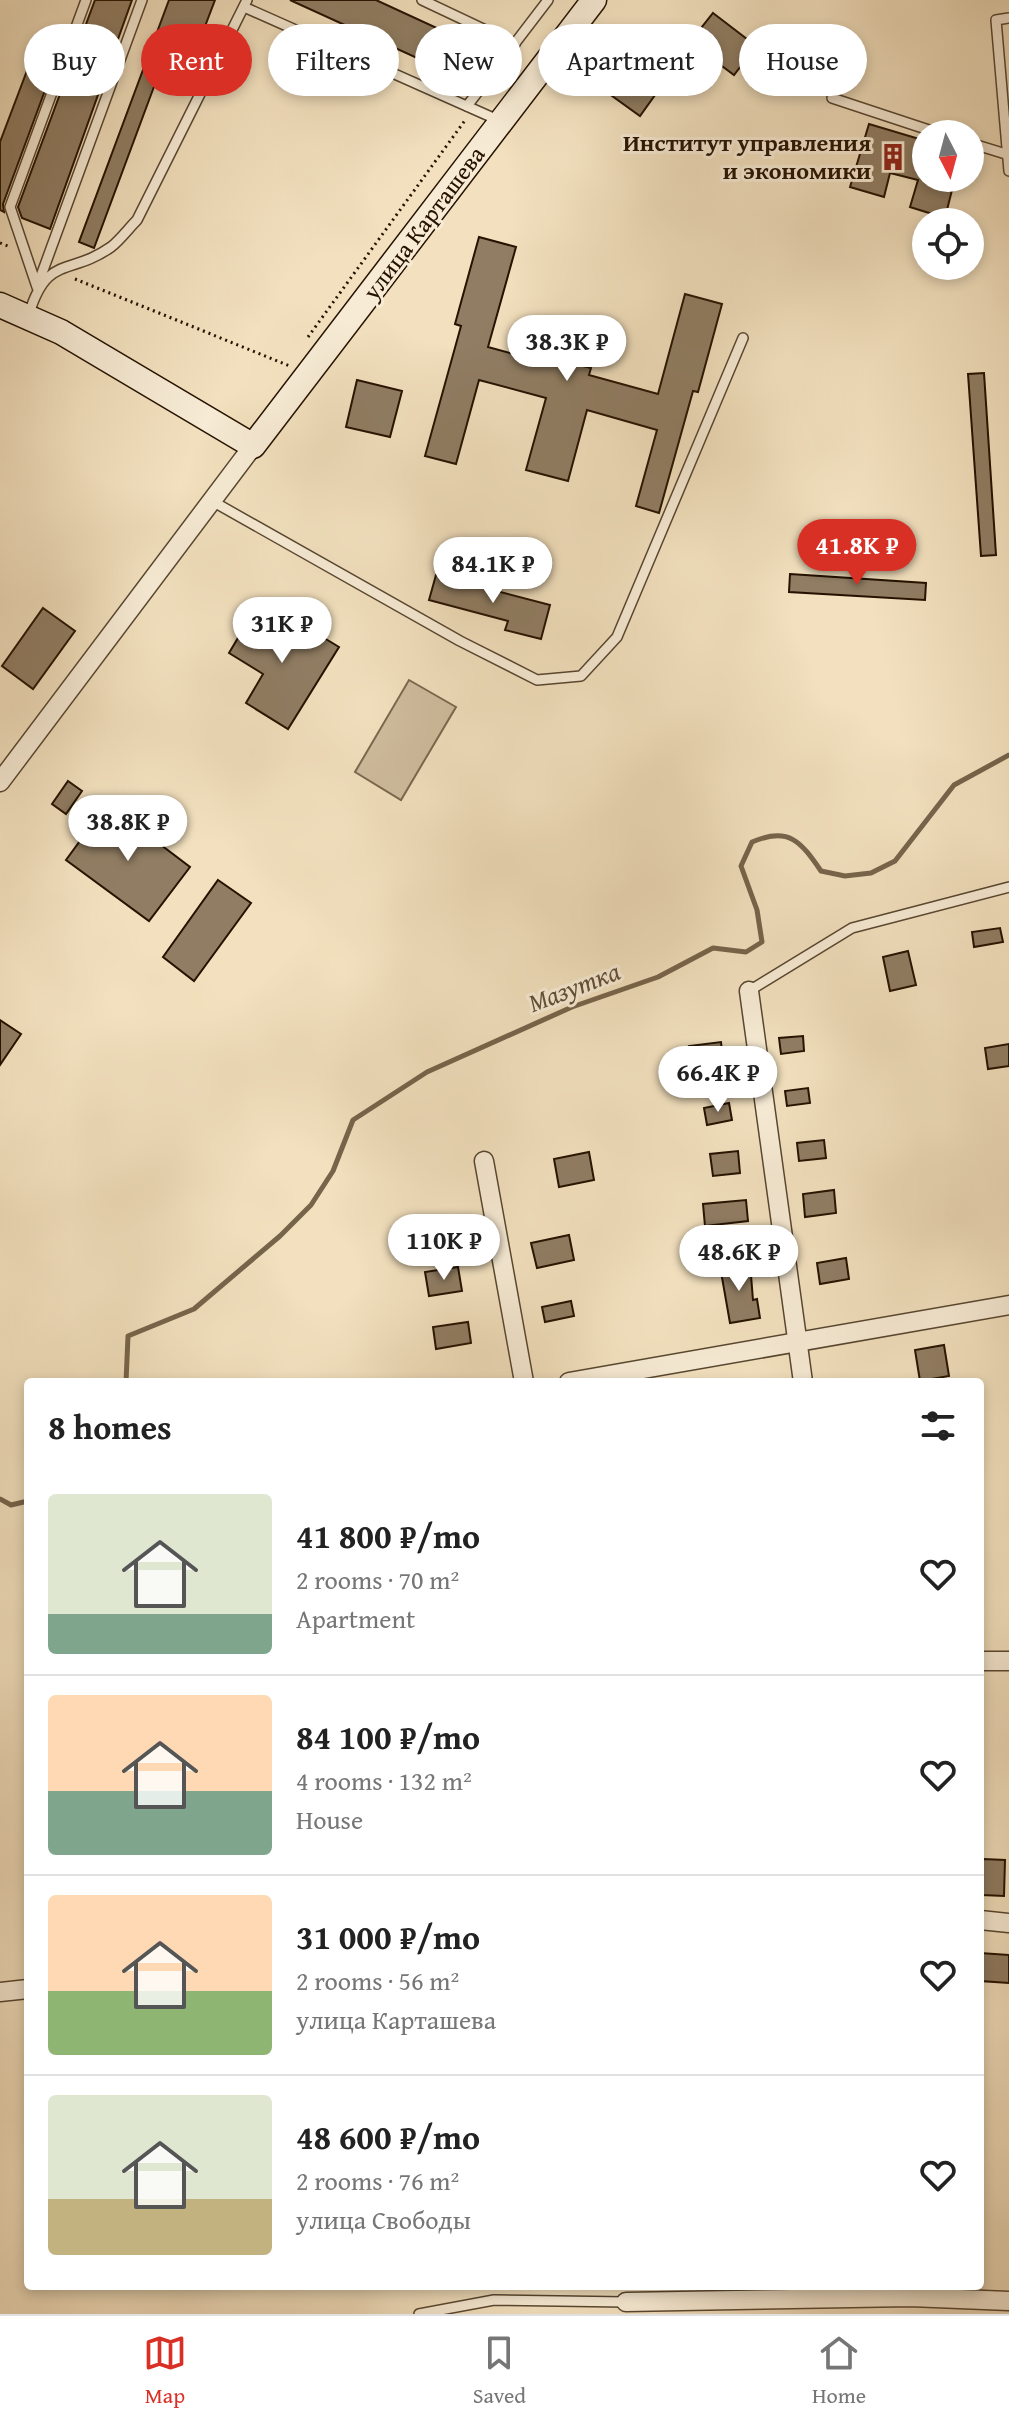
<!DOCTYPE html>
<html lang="en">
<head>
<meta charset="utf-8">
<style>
  :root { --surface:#fff; --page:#f2f2f2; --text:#222; --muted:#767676; --line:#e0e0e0; --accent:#d93025 }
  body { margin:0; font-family:"Gentium Book Plus",serif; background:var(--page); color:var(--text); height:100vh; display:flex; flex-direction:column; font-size:30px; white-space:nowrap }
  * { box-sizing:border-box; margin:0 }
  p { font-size:26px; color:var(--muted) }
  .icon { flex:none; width:44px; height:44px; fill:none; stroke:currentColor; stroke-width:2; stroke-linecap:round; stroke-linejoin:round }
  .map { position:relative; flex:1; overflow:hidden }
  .drawer { position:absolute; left:24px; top:1378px; width:960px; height:912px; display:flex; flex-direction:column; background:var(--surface); border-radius:8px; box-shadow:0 4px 12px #0003 }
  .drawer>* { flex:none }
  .banner { position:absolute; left:24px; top:24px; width:962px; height:72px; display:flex; gap:16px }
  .needle { width:52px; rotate:174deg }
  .buttons { position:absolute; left:912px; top:120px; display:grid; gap:16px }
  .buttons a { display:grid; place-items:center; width:72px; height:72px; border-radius:50%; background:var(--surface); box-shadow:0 4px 12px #0003; font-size:40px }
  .price { position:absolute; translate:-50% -68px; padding:0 18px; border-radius:28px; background:#fff; color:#222; font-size:26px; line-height:52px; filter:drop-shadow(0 2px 4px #0008) }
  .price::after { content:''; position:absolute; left:50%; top:48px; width:24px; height:18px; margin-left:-12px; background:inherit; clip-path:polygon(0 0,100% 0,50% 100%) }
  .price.selected { background:var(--accent); color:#fff }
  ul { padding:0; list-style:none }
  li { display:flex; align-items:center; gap:24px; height:200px; padding:0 24px }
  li+li { border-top:2px solid var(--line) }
  li span { display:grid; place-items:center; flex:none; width:224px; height:160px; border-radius:8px; color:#555 }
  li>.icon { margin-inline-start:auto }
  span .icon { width:96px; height:96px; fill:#fffc; stroke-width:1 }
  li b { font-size:34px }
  h2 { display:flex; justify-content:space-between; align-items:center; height:96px; padding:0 24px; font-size:34px }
  .pill { padding:0 28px; border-radius:36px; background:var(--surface); box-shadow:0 4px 12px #0003; font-size:28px; line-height:72px }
  .pill.selected { background:var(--accent); color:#fff }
  .tabs { display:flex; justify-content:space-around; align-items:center; height:112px; border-top:2px solid var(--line); background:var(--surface); font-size:22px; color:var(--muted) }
  .tabs a { display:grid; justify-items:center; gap:4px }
  .tabs .selected { color:var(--accent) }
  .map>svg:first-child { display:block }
  .green { fill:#cfbd9e; stroke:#7a684f; stroke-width:2 }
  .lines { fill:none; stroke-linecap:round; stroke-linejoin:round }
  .stream { stroke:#76644b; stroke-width:5 }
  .building { fill:#907d63; stroke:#251200; stroke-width:2 }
  .lane-casing { stroke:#584630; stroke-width:12 }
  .street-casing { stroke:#584630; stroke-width:21 }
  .secondary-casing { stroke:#251200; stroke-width:27 }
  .path { stroke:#251200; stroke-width:3; stroke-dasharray:2 4; stroke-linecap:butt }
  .lane { stroke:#f7ebd5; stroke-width:9 }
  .street { stroke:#f7ebd5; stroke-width:18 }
  .secondary { stroke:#f7ebd5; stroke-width:24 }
  .labels { text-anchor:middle; stroke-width:6; stroke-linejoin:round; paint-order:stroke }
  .poi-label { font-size:24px; font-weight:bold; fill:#251200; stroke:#f7ebd5; text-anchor:end }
  .street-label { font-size:24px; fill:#251200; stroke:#f7ebd5 }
  .water-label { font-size:26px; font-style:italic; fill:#624f38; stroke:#f7ebd5 }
</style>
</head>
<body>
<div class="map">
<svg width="1009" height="2314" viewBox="0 0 1009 2314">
  <rect width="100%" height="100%" fill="#f2e0be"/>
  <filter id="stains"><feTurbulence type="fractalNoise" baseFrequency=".0025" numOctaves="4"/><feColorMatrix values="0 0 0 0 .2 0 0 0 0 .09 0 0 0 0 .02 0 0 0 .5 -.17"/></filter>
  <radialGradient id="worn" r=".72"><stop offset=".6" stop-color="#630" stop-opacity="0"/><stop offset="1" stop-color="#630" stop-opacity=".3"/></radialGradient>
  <!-- green -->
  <path class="green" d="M409 680 456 707 401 800 355 772Z"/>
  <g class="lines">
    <!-- stream -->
    <g class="stream">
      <path d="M126 1382 128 1336 194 1309 280 1236 311 1205 333 1171 353 1120 427 1072 572 1007 658 977 713 948 746 952 762 942 757 910 741 866 752 842C789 826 801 842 821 871L845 876 871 873 895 861 954 785 1009 755"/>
      <path d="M0 1499 11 1505 28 1501"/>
    </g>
  </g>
  <!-- building -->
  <g class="building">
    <path d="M95 0H132L50 229 22 218 18 207Z"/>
    <path d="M169 0H215L204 29 208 31 182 95 155 84 94 248 79 242Z"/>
    <path d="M290 0H376L478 47 463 79Z"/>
    <path d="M713 13 756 46 734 75 690 42Z"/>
    <path d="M42 31 64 39 3 204 4 212 0 210V142Z"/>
    <path d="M638 51 670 74 640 116 608 93Z"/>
    <path d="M869 124 926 141V178H955L945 218 910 207 918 180 890 173 884 197 850 187Z"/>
    <path d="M479 237 516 247 488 347 561 367 563 361 591 368 589 375 658 394 685 294 722 304 698 392 693 391 659 513 636 506 657 430 587 410 568 481 526 470 546 398 479 380 456 464 425 456 461 326 455 324Z"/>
    <path d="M984 373 996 555 981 556 968 374Z"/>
    <path d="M357 380 402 391 390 437 346 427Z"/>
    <path d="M790 574 926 583 925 600 789 592Z"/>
    <path d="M436 575 550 605 541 639 505 630 508 621 429 600Z"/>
    <path d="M43 608 75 631 33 689 2 666Z"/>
    <path d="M254 611 289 632 296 621 339 647 288 729 246 703 263 674 229 653Z"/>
    <path d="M68 781 82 791 66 814 52 804Z"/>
    <path d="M107 804 190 867 149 921 66 860Z"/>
    <path d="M218 880 251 903 194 981 163 957Z"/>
    <path d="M1000 928 1003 942 974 947 972 932Z"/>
    <path d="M908 951 916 985 890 991 883 957Z"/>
    <path d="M0 1020 21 1034 0 1065Z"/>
    <path d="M803 1036 804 1051 781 1054 779 1038Z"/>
    <path d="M721 1042 723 1059 692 1064 689 1046Z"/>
    <path d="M1009 1044V1066L988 1069 985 1048Z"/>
    <path d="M808 1088 810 1103 787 1106 785 1091Z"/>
    <path d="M729 1103 732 1120 707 1125 704 1108Z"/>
    <path d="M824 1140 826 1158 799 1161 797 1143Z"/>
    <path d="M738 1151 740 1173 713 1176 710 1154Z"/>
    <path d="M589 1152 594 1180 559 1187 554 1159Z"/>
    <path d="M834 1190 836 1213 805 1217 803 1194Z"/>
    <path d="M746 1200 748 1221 705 1226 703 1204Z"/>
    <path d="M569 1235 574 1260 537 1268 531 1243Z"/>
    <path d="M846 1258 849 1279 820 1284 817 1263Z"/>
    <path d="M750 1263 753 1300 757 1299 760 1318 730 1323 720 1266Z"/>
    <path d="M458 1267 462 1291 429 1296 425 1272Z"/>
    <path d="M571 1301 574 1316 545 1322 542 1307Z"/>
    <path d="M468 1322 471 1343 436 1349 433 1327Z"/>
    <path d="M944 1345 949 1376 920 1381 915 1350Z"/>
    <path d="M983 1859 1005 1860 1004 1896 982 1895Z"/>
    <path d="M980 1953 1009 1955V1983L980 1981Z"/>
  </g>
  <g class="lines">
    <!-- lane casing -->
    <g class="lane-casing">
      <g id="lane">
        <path d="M422 0 515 44"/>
        <path d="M244 7 498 120"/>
        <path d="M1009 18 996 20 1009 171"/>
        <path d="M832 98 941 134"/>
        <path d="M467 106 548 0"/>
        <path d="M970 143 1009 155"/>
        <path d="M38 284 142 0"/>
        <path d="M37 287 10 207 86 0"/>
        <path d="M29 314C47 254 70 276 111 247 120 240 129 228 137 220L247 0"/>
        <path d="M212 501 460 641 537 680 581 676 617 637 743 338"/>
        <path d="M749 991 852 928 1009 887"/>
        <path d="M419 2314 494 2300 626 2302"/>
      </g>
    </g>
    <!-- street casing -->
    <g class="street-casing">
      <g id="street">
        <path d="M0 782 253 446"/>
        <path d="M749 991 803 1382"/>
        <path d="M484 1161 524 1382"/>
        <path d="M569 1382 1009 1305"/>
        <path d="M980 1661H1009"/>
        <path d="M980 1920 1009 1923"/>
        <path d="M0 1992 28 1989"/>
        <path d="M626 2302 910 2297 1009 2301"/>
      </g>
    </g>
    <!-- secondary casing -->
    <g class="secondary-casing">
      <path id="secondary" d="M0 305 61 332 253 446 594 0"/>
    </g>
    <!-- path -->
    <g class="path">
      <path d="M0 243 8 246"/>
      <path d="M75 279 290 366"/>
      <path d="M308 337 466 119"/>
    </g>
    <!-- lane -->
    <use href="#lane" class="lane"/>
    <!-- street -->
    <use href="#street" class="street"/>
    <!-- secondary -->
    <use href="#secondary" class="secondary"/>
  </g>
  <!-- icons -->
  <defs>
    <g id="building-bare" transform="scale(2.16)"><path d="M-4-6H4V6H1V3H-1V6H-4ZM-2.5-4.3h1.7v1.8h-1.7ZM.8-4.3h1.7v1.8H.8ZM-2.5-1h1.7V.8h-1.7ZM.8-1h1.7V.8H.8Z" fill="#8f2418" stroke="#f7ebd5" stroke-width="2.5" paint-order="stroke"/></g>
  </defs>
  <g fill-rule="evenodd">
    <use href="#building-bare" x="893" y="157"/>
  </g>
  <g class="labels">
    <!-- poi labels -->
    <g class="poi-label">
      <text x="871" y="151">Институт управления<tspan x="871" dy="28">и экономики</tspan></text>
    </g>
    <!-- street labels -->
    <g class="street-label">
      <text transform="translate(424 223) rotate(-53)" y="8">улица Карташева</text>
    </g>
    <!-- water labels -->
    <g class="water-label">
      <text transform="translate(574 987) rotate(-21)" y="9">Мазутка</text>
    </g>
  </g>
  <rect width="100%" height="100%" filter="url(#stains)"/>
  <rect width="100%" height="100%" fill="url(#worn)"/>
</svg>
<div class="buttons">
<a><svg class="needle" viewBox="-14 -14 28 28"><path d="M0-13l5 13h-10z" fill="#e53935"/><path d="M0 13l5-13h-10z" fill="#767676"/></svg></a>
<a><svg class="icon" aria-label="locate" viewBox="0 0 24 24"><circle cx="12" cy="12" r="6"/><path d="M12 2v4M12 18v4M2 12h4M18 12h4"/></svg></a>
</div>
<b class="price" style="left:567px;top:383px">38.3K ₽</b>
<b class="price selected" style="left:857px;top:587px">41.8K ₽</b>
<b class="price" style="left:493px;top:605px">84.1K ₽</b>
<b class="price" style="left:282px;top:665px">31K ₽</b>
<b class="price" style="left:128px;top:863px">38.8K ₽</b>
<b class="price" style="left:718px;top:1114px">66.4K ₽</b>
<b class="price" style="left:444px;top:1282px">110K ₽</b>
<b class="price" style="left:739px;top:1293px">48.6K ₽</b>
<div class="banner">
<a class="pill">Buy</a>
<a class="pill selected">Rent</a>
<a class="pill">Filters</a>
<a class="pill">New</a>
<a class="pill">Apartment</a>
<a class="pill">House</a>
</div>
<section class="drawer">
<h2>8 homes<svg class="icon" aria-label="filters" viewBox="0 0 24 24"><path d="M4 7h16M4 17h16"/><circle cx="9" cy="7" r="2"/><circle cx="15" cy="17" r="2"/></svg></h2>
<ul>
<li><span style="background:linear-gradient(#dfe7d0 75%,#7fa58c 0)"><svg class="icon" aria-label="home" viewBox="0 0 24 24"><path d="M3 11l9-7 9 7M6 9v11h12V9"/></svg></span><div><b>41 800 ₽/mo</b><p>2 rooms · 70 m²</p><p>Apartment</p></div><svg class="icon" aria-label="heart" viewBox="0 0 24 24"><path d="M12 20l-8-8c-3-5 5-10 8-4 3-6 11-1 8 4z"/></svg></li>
<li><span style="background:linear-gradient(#ffd9b3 60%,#7fa58c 0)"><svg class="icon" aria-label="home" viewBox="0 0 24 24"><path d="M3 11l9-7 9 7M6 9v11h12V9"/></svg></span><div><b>84 100 ₽/mo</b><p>4 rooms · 132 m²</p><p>House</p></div><svg class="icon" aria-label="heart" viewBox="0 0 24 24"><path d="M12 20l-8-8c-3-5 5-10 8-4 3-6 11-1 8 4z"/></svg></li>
<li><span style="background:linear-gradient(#ffd9b3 60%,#8fb573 0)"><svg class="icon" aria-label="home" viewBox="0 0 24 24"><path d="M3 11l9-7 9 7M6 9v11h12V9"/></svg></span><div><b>31 000 ₽/mo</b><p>2 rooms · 56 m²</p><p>улица Карташева</p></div><svg class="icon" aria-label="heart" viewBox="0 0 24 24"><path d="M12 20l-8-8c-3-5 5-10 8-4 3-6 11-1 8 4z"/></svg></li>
<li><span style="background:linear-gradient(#dfe7d0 65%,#c2b280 0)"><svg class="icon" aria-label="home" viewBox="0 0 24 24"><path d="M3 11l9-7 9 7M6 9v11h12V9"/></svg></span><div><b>48 600 ₽/mo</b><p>2 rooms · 76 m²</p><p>улица Свободы</p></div><svg class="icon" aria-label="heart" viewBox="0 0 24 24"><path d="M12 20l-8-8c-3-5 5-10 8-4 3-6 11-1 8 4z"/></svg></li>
</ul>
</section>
</div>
<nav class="tabs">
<a class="selected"><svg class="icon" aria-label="map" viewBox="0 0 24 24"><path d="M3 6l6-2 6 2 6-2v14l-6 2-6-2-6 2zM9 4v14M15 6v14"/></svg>Map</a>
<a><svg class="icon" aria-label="saved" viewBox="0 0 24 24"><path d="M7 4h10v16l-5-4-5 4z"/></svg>Saved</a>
<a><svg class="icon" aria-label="home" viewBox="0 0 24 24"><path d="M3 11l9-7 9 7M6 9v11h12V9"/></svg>Home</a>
</nav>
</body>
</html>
